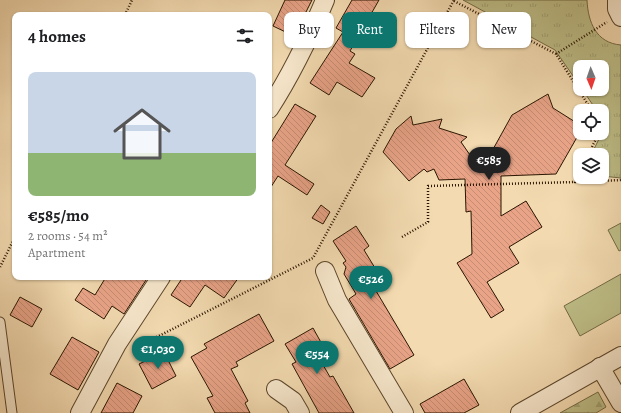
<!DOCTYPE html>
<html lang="en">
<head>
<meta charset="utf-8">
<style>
  :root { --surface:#fff; --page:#f2f2f2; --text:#202124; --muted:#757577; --line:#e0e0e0; --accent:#0f766e }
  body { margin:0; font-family:Alegreya,serif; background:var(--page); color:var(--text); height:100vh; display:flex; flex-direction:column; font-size:15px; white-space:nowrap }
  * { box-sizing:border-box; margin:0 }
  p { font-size:13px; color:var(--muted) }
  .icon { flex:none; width:22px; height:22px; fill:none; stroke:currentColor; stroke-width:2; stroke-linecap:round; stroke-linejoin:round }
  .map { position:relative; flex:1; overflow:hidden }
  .panel { position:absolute; left:12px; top:12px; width:260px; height:268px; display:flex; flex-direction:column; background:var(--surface); border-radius:8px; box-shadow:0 1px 3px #0004 }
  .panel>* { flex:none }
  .top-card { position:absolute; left:284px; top:12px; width:277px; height:36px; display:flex; gap:8px }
  .needle { width:26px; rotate:178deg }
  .fabs { position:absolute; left:573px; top:60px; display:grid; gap:8px }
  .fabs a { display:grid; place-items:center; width:36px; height:36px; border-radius:8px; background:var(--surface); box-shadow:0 1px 3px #0004; font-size:20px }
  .price { position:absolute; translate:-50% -34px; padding:0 9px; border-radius:14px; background:var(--accent); color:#fff; font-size:13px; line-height:26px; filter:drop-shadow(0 1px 2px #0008) }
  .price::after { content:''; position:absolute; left:50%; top:24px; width:12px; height:9px; margin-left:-6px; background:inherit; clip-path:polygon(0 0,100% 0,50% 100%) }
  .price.active { background:#222; color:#fff }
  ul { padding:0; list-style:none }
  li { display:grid; align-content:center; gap:8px; height:212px; padding:0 16px }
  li+li { border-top:1px solid var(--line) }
  li span { display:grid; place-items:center; height:124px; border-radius:8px; color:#555 }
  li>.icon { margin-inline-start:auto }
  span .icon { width:72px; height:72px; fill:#fffc; stroke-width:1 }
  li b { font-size:17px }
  h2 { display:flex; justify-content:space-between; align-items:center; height:48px; padding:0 16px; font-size:17px }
  .pill { padding:0 14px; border-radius:8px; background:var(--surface); box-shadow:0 1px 3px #0004; font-size:14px; line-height:36px }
  .pill.active { background:var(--accent); color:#fff }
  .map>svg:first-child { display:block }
  .grass { fill:#bebe88; stroke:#746a44 }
  .forest { fill:url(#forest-firs); stroke:#746a44 }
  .park { fill:url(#park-tufts); stroke:#746a44 }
  .building { fill:url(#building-back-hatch); stroke:#2a1500 }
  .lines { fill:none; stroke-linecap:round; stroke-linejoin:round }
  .lane-casing { stroke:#5c462c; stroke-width:11 }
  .street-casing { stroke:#5c462c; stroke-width:20 }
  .path { stroke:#2a1500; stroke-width:2.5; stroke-dasharray:1 2; stroke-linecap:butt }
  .lane { stroke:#f7e7cc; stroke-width:9 }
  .street { stroke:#f7e7cc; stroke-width:18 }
</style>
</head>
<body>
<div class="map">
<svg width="621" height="413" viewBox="0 0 621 413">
  <defs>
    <pattern id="forest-firs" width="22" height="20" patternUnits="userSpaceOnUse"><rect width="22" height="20" fill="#bebe88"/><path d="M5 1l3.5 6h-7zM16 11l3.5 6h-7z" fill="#a3a274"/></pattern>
    <pattern id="park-tufts" width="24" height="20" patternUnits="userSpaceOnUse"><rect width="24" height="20" fill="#bebe88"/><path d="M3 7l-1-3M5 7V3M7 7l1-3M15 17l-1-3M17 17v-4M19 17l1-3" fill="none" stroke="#a3a274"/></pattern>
    <pattern id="building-back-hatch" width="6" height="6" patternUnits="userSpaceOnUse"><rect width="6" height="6" fill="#e9a488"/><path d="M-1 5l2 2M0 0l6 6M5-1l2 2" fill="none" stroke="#c88c74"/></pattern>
  </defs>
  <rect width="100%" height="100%" fill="#f3dab0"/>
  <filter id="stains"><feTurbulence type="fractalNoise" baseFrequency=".005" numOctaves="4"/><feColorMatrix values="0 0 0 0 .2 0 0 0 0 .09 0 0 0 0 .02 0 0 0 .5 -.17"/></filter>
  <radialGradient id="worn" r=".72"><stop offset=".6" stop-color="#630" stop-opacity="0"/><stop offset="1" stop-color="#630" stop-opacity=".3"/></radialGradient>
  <!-- grass -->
  <g class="grass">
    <path d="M621 223V250L619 251 608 230Z"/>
    <path d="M621 274V313L580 336 564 306Z"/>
  </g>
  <!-- forest -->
  <path class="forest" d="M598 392 606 407 596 413H560Z"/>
  <!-- park -->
  <path class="park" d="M463 0H587C588 22 596 43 621 45V178L602 176V155H591L602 133V111H597L582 89H602V67H580V86L555 50Z"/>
  <!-- building -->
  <g class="building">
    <path d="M285 0H312L294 36 273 26Z"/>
    <path d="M352 0H379L350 51 355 54 349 63 375 78 362 97 337 82 329 95 310 83 343 32 336 28Z"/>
    <path d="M548 94 553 108 580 125V132L556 174 501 176V216L526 201 542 227 509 247 519 263 487 282 504 310 491 318 457 263 472 254 471 211 466 212 465 179 439 180 434 169 427 172 424 169 409 181 383 152 396 129 411 116 413 125 442 119 439 128 467 137 461 142 481 171 512 115Z"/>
    <path d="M295 104 316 116 285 165 314 184 307 195 278 176 269 190V146Z"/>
    <path d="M321 205 330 212 323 224 312 218Z"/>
    <path d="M356 226 369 246 364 250 375 268 366 274 414 355 390 369 349 299 356 294 344 274 346 267 343 263 346 261 333 241Z"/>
    <path d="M106 277H148L124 314 112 306 104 319 75 300 83 288 95 295Z"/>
    <path d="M183 277H239L224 298 205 285 190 307 171 295Z"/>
    <path d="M20 297 42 309 32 327 10 315Z"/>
    <path d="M259 314 274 341 236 362 238 366 231 369 248 401 245 403 250 413H215L207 398 213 396 191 357 207 348 204 344Z"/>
    <path d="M313 328 323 346 315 351 330 377 333 376 354 413H319L292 364 296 362 285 344Z"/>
    <path d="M72 337 99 352 78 390 50 374Z"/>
    <path d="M164 352 176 376 152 389 139 364Z"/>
    <path d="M464 379 479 405 464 413H425L420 404Z"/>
    <path d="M117 383 142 396 133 413H101Z"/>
  </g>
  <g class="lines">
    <!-- lane casing -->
    <g class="lane-casing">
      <path id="lane" d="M0 322 12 413"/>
    </g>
    <!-- street casing -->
    <g class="street-casing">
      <g id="street">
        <path d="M617 0V9L621 17"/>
        <path d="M269 109C291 75 309 38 325 0"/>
        <path d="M325 271 337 300 404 413"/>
        <path d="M600 367 621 403"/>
        <path d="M276 389 293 401 300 413"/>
        <path d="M80 413 117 344 161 277"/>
        <path d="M520 413 621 356"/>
      </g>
    </g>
    <!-- path -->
    <g class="path">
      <path d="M454 1 556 54 592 111"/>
      <path d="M125 15 132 0"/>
      <path d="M556 54 607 22"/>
      <path d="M588 155 599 133"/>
      <path d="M580 171 575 182 621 180"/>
      <path d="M402 237 428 222V186L575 182"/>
      <path d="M0 267 15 237"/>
      <path d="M135 348 313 258 454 0"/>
    </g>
    <!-- lane -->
    <use href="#lane" class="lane"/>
    <!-- street -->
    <use href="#street" class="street"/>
  </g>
  <rect width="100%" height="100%" filter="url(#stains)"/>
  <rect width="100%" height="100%" fill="url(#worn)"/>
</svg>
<div class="fabs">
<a><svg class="needle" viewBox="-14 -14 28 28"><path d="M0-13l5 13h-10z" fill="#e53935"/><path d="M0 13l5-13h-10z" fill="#757577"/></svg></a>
<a><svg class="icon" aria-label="locate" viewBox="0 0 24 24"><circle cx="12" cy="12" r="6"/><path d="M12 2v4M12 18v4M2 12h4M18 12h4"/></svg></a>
<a><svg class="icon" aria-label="layers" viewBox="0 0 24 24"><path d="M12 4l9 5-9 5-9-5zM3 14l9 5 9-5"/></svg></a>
</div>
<b class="price active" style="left:489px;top:181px">€585</b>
<b class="price" style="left:371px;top:300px">€526</b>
<b class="price" style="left:158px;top:370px">€1,030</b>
<b class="price" style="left:317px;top:375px">€554</b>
<div class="top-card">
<a class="pill">Buy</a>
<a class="pill active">Rent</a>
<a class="pill">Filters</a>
<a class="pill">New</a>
</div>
<section class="panel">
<h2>4 homes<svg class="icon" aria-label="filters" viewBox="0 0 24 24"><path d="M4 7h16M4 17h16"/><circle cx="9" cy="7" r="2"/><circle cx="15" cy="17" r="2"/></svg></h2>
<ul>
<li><span style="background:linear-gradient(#c9d6e8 65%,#8fb573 0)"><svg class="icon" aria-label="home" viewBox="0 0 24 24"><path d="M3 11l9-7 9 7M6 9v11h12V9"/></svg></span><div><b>€585/mo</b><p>2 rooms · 54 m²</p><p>Apartment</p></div></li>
</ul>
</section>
</div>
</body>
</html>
